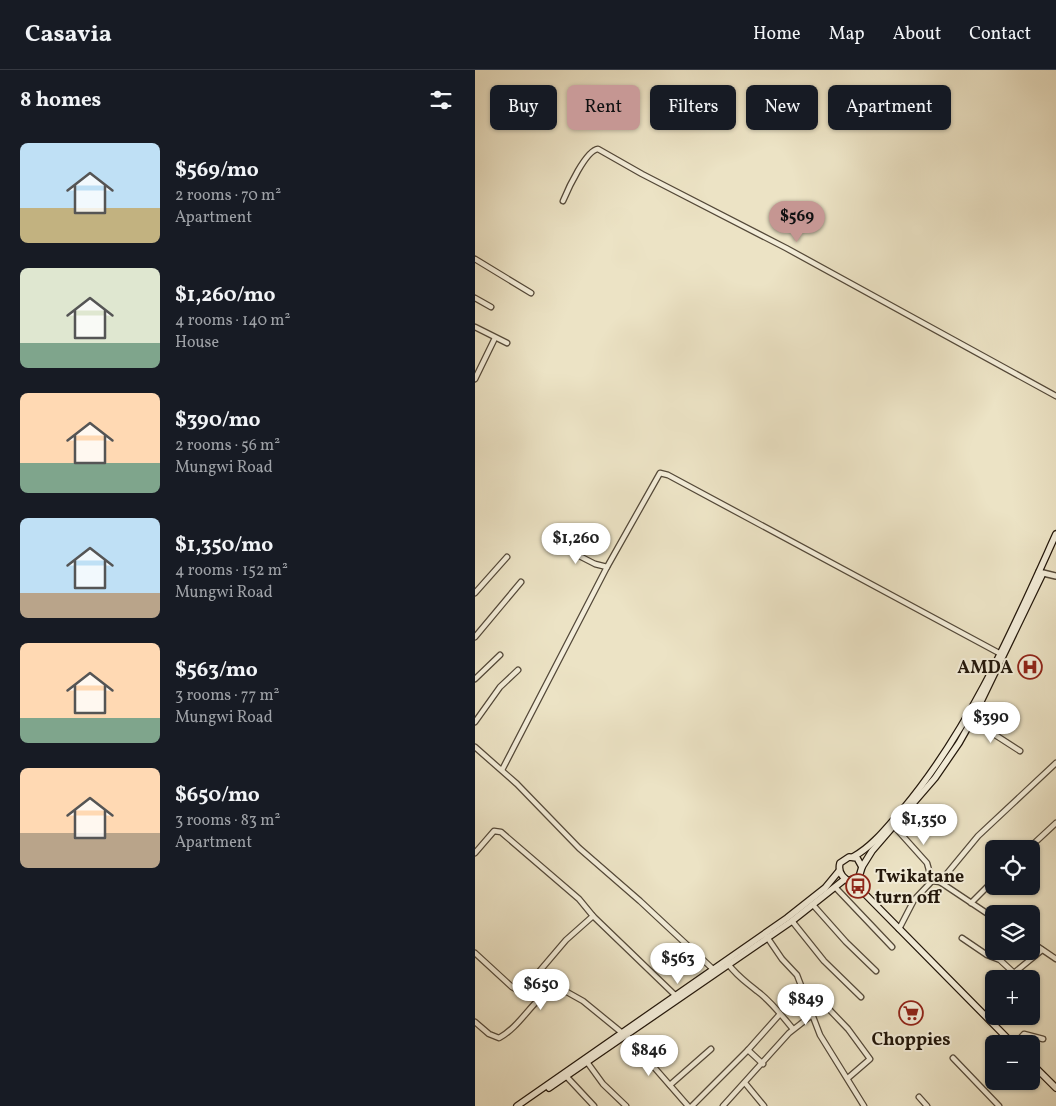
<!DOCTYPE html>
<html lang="en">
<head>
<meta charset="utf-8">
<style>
  :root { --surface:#171b24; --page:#242831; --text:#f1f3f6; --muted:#9ea1a6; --line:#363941; --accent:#c59692 }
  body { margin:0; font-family:Vollkorn,serif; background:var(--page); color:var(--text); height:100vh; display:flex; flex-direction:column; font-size:19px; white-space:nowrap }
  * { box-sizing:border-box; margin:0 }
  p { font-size:16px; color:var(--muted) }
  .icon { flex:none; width:28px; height:28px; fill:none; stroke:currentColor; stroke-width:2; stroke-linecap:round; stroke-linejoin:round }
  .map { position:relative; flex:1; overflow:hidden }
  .details { display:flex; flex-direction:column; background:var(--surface); width:475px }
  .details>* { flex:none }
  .guide { position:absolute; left:15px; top:15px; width:475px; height:45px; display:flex; gap:10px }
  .fabs { position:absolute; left:510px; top:770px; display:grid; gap:10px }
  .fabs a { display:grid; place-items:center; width:55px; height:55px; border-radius:8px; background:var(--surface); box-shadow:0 1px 4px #0004; font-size:25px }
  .price { position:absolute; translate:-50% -42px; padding:0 11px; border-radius:18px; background:#fff; color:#222; font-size:16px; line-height:32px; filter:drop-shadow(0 1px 2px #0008) }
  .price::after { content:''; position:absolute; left:50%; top:30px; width:15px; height:11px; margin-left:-8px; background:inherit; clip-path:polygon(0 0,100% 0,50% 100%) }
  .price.selected { background:var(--accent); color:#111 }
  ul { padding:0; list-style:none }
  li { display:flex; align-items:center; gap:15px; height:125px; padding:0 20px }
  li span { display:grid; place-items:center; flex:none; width:140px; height:100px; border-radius:8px; color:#555 }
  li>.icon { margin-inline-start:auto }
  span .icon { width:60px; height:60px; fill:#fffc; stroke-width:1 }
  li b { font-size:21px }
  h2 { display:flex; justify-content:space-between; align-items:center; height:60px; padding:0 20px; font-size:21px }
  .tag { padding:0 18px; border-radius:8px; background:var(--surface); box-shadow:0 1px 4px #0004; font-size:18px; line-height:45px }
  .tag.selected { background:var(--accent); color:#111 }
  header { display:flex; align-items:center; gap:30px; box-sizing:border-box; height:70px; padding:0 25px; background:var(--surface); border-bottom:1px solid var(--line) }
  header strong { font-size:24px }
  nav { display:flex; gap:28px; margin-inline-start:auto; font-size:18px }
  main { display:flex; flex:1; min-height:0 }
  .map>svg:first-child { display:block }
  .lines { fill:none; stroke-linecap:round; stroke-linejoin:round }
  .minor-casing { stroke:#544939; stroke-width:7 }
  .tertiary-casing { stroke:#544939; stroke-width:8 }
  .secondary-casing { stroke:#22160a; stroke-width:8 }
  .minor { stroke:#f3edd9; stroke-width:4.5 }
  .tertiary { stroke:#f3edd9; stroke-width:5 }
  .secondary { stroke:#f3edd9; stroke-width:5.5 }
  .labels { text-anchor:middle; stroke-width:4; stroke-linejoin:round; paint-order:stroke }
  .poi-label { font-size:18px; font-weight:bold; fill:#22160a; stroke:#f3edd9; text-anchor:end }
</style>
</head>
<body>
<header>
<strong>Casavia</strong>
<nav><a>Home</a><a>Map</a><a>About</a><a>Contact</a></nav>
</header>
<main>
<section class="details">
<h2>8 homes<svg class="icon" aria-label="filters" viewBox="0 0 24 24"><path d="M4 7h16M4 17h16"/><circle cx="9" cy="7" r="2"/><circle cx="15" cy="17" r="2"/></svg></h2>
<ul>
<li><span style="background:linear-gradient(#bfe0f5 65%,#c2b280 0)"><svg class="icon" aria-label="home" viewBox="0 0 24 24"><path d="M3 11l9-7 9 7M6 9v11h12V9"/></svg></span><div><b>$569/mo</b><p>2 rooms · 70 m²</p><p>Apartment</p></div></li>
<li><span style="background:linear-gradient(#dfe7d0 75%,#7fa58c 0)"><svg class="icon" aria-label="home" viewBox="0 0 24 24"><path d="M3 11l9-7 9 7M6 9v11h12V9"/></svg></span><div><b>$1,260/mo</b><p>4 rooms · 140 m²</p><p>House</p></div></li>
<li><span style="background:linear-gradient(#ffd9b3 70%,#7fa58c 0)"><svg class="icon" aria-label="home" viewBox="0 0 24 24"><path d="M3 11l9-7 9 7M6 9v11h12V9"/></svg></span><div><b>$390/mo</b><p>2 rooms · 56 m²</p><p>Mungwi Road</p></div></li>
<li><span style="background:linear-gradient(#bfe0f5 75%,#b9a48a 0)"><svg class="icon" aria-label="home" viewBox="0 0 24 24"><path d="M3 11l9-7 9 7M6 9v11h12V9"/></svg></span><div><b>$1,350/mo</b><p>4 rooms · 152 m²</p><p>Mungwi Road</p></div></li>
<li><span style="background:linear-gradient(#ffd9b3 75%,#7fa58c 0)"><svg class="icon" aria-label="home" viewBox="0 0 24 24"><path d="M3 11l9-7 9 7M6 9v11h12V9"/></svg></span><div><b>$563/mo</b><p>3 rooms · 77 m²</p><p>Mungwi Road</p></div></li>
<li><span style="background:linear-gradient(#ffd9b3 65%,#b9a48a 0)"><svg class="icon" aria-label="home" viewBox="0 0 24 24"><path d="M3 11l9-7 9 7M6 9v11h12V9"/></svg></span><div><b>$650/mo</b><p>3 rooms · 83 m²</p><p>Apartment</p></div></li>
</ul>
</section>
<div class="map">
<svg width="581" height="1036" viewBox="0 0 581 1036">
  <rect width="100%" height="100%" fill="#ece3c5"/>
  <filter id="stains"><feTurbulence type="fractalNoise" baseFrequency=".004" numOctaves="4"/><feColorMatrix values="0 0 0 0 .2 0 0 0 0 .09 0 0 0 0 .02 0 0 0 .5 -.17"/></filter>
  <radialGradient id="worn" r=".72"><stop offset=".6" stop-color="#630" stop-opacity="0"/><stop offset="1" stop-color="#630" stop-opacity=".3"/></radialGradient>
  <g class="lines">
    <!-- minor casing -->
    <g class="minor-casing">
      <g id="minor">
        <path d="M88 131C93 119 111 80 123 79L167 104 311 178 581 326"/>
        <path d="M0 189 56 223"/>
        <path d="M0 228 16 237"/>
        <path d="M0 257 32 273"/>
        <path d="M0 309 20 268"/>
        <path d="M77 472 120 494 132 497"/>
        <path d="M0 523 32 487"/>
        <path d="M0 567 46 512"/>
        <path d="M0 609 25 585"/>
        <path d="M497 650 545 681"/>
        <path d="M0 652 25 617 43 600"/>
        <path d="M0 677 42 714 104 778 165 831 240 901"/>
        <path d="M27 700 132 497 185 403 193 405 524 583"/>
        <path d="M417 754 452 793 457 811"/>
        <path d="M553 779 581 753"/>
        <path d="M0 783 19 761 26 762 104 829 118 846 200 925"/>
        <path d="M465 812 503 766 581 693"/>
        <path d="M360 817 417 877"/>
        <path d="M496 833 519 810"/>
        <path d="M339 836 371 872 401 901"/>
        <path d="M317 851 349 891 386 927"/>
        <path d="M424 859 439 830 457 811 465 812 519 848"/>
        <path d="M292 867 307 889 322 905 345 965 389 1036"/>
        <path d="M487 868 512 885 525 890 539 903 567 880"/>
        <path d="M556 872 581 889"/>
        <path d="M0 883 37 917 44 921 51 917 91 870 118 846"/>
        <path d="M253 894C264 908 269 910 282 921 296 931 307 946 318 959"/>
        <path d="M350 935 373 959 395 989 373 1008"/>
        <path d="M0 952 14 964 24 968C48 955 58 926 83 917L108 931 146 962"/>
        <path d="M150 964 213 1036"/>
        <path d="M540 974 549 964 568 969"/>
        <path d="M273 980 305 944"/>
        <path d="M478 988 524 1036"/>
        <path d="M112 992 128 1014 151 1036"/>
        <path d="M91 1006 119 1036"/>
        <path d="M270 1013 289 1036"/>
        <path d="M195 1015 236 979"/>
        <path d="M444 1027 452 1036"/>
        <path d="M217 1036 273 980 288 994"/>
        <path d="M248 1036 314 963 337 945"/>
      </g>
    </g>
    <!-- tertiary casing -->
    <g class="tertiary-casing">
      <path id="tertiary" d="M564 502 581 506"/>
    </g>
    <!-- secondary casing -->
    <g class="secondary-casing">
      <g id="secondary">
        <path d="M378 787C398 776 413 756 428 739 495 659 538 559 581 464"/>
        <path d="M387 797 397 781 460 708 484 673 497 650 567 505"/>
        <path d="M375 810 384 807 387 797 382 788 374 787 365 793C361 808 377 812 387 821L538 974"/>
        <path d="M556 993 581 1018"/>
        <path d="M74 1018 317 851 370 809"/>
        <path d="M42 1036 312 848 350 818 364 801"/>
      </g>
    </g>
    <!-- minor -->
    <use href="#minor" class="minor"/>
    <!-- tertiary -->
    <use href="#tertiary" class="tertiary"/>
    <!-- secondary -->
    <use href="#secondary" class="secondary"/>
  </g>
  <!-- icons -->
  <defs>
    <g id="hospital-ring" transform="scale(1.25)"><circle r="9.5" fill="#f3edd9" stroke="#8f2418" stroke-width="1.5"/><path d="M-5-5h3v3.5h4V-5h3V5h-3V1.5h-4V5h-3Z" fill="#8f2418"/></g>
    <g id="bus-ring" transform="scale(1.25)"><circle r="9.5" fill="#f3edd9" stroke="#8f2418" stroke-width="1.5"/><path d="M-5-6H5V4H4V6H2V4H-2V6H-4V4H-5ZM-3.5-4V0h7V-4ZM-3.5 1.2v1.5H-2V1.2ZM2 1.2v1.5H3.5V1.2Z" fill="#8f2418"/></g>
    <g id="supermarket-ring" transform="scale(1.25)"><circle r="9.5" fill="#f3edd9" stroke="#8f2418" stroke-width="1.5"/><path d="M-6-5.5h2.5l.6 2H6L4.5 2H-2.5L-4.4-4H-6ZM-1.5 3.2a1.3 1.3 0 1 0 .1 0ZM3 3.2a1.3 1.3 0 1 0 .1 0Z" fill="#8f2418"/></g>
  </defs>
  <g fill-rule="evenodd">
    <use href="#hospital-ring" x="555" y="597"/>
    <use href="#bus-ring" x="383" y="816"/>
    <use href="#supermarket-ring" x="436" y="943"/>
  </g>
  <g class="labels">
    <!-- poi labels -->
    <g class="poi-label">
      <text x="538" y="603">AMDA</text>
      <text x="400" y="812" text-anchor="start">Twikatane<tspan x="400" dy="21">turn off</tspan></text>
      <text x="436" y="975" text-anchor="middle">Choppies</text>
    </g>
  </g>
  <rect width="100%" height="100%" filter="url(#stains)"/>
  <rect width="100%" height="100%" fill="url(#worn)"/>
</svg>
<div class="fabs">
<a><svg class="icon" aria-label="locate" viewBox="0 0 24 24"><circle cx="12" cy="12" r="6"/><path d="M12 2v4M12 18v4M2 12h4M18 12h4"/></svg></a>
<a><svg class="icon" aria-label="layers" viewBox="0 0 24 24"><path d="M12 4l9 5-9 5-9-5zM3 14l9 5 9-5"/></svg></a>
<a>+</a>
<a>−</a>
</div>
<b class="price selected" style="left:322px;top:173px">$569</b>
<b class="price" style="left:101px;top:495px">$1,260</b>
<b class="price" style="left:516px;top:674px">$390</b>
<b class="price" style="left:449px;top:776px">$1,350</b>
<b class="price" style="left:203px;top:915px">$563</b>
<b class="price" style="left:66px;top:941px">$650</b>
<b class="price" style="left:331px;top:956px">$849</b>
<b class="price" style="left:174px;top:1007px">$846</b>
<div class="guide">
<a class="tag">Buy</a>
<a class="tag selected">Rent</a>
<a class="tag">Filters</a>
<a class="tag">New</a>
<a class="tag">Apartment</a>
</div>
</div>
</main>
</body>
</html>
